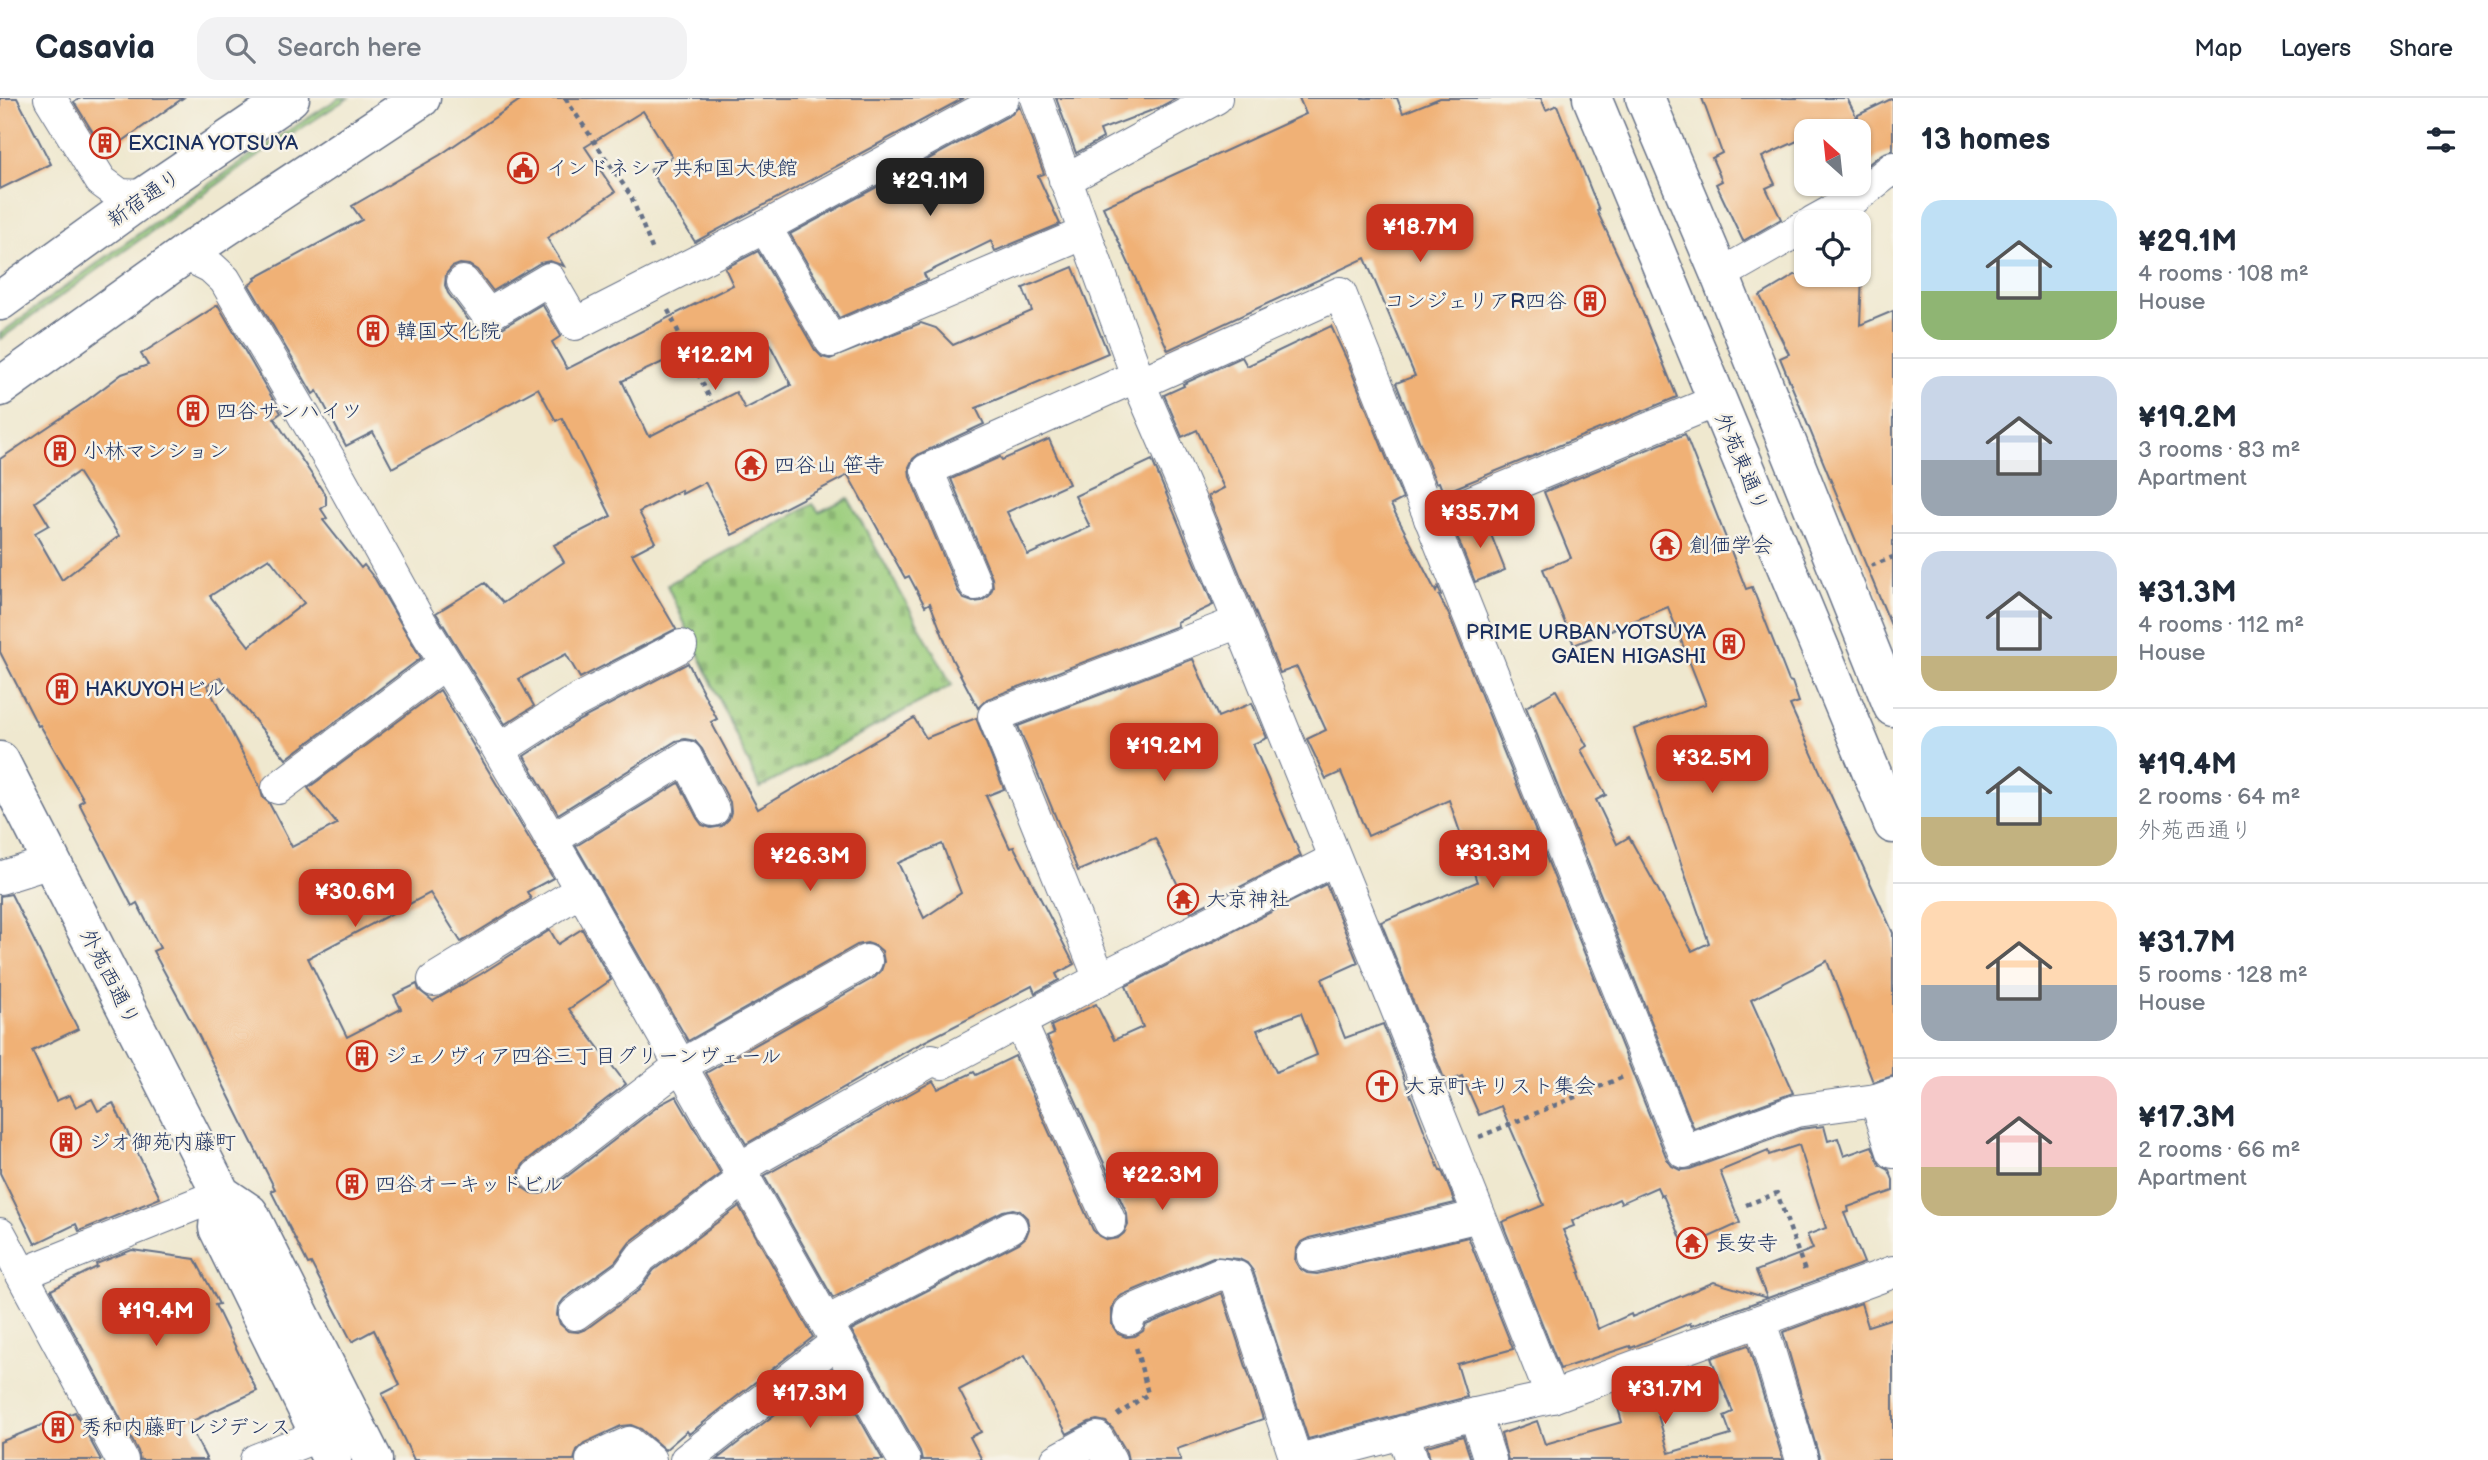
<!DOCTYPE html>
<html lang="en">
<head>
<meta charset="utf-8">
<style>
  :root { --surface:#fff; --page:#f2f2f3; --text:#1f2937; --muted:#747a83; --line:#e0e1e3; --accent:#c8321e }
  body { margin:0; font-family:"Balsamiq Sans","Klee One",sans-serif; background:var(--page); color:var(--text); height:100vh; display:flex; flex-direction:column; font-size:26px; white-space:nowrap }
  * { box-sizing:border-box; margin:0 }
  p { font-size:23px; color:var(--muted) }
  .icon { flex:none; width:38px; height:38px; fill:none; stroke:currentColor; stroke-width:2; stroke-linecap:round; stroke-linejoin:round }
  .map { position:relative; flex:1; overflow:hidden }
  .panel { display:flex; flex-direction:column; background:var(--surface); width:595px }
  .panel>* { flex:none }
  .needle { width:46px; rotate:333deg }
  .buttons { position:absolute; left:1794px; top:21px; display:grid; gap:14px }
  .buttons a { display:grid; place-items:center; width:77px; height:77px; border-radius:14px; background:var(--surface); box-shadow:0 2px 5px #0004; font-size:35px }
  .price { position:absolute; translate:-50% -60px; padding:0 16px; border-radius:14px; background:var(--accent); color:#fff; font-size:23px; line-height:46px; filter:drop-shadow(0 2px 4px #0008) }
  .price::after { content:''; position:absolute; left:50%; top:42px; width:21px; height:16px; margin-left:-10px; background:inherit; clip-path:polygon(0 0,100% 0,50% 100%) }
  .price.active { background:#222; color:#fff }
  ul { padding:0; list-style:none }
  li { display:flex; align-items:center; gap:21px; height:175px; padding:0 28px }
  li+li { border-top:2px solid var(--line) }
  li span { display:grid; place-items:center; flex:none; width:196px; height:140px; border-radius:21px; color:#555 }
  li>.icon { margin-inline-start:auto }
  span .icon { width:84px; height:84px; fill:#fffc; stroke-width:1 }
  li b { font-size:30px }
  h2 { display:flex; justify-content:space-between; align-items:center; height:84px; padding:0 28px; font-size:30px }
  header { display:flex; align-items:center; gap:42px; box-sizing:border-box; height:98px; padding:0 35px; background:var(--surface); border-bottom:2px solid var(--line) }
  header strong { font-size:33px }
  nav { display:flex; gap:38px; margin-inline-start:auto; font-size:24px }
  .search { width:490px; height:63px; background:var(--page); display:flex; align-items:center; gap:18px; box-sizing:border-box; padding:0 24px; border-radius:21px; color:var(--muted); font-size:26px }
  main { display:flex; flex:1; min-height:0 }
  .map>svg:first-child { display:block }
  .grass { fill:url(#grass-tufts); stroke:#5c7e6e; stroke-width:2 }
  .cemetery { fill:url(#cemetery-stones); stroke:#5c7e6e; stroke-width:2 }
  .building { fill:#f0b176; fill-rule:evenodd }
  .lines { fill:none; stroke-linecap:round; stroke-linejoin:round }
  .minor-casing { stroke:#657086; stroke-width:34 }
  .major-casing { stroke:#657086; stroke-width:41 }
  .highway-casing { stroke:#657086; stroke-width:41 }
  .path { stroke:#657086; stroke-width:4.5; stroke-dasharray:5 5; stroke-linecap:butt }
  .minor { stroke:#fff; stroke-width:32 }
  .major { stroke:#fff; stroke-width:38 }
  .highway { stroke:#fff; stroke-width:38 }
  .labels { text-anchor:middle; stroke-width:5; stroke-linejoin:round; paint-order:stroke }
  .poi-label { font-size:21px; fill:#1b2f5e; stroke:#f7f3e8; text-anchor:start }
  .street-label { font-size:21px; fill:#1b2f5e; stroke:#f7f3e8 }
</style>
</head>
<body>
<header>
<strong>Casavia</strong>
<div class="search"><svg class="icon" aria-label="search" viewBox="0 0 24 24"><circle cx="10" cy="10" r="6"/><path d="M15 15l6 6"/></svg>Search here</div>
<nav><a>Map</a><a>Layers</a><a>Share</a></nav>
</header>
<main>
<div class="map">
<svg width="1893" height="1362" viewBox="0 0 1893 1362">
  <defs>
    <pattern id="grass-tufts" width="24" height="20" patternUnits="userSpaceOnUse" patternTransform="scale(1.75)"><rect width="24" height="20" fill="#9cce7e"/><path d="M3 7l-1-3M5 7V3M7 7l1-3M15 17l-1-3M17 17v-4M19 17l1-3" fill="none" stroke="#86b16f"/></pattern>
    <pattern id="cemetery-stones" width="16" height="16" patternUnits="userSpaceOnUse" patternTransform="scale(1.75)"><rect width="16" height="16" fill="#9cce7e"/><path d="M2 7V4a2 2 0 0 1 4 0v3zM10 15v-3a2 2 0 0 1 4 0v3z" fill="#86b16f"/></pattern>
  </defs>
  <rect width="100%" height="100%" fill="#f7f3e8"/>
  <filter id="ink" filterUnits="userSpaceOnUse"><feTurbulence type="fractalNoise" baseFrequency=".0143" numOctaves="2"/><feDisplacementMap in="SourceGraphic" scale="14" xChannelSelector="R" yChannelSelector="G"/><feConvolveMatrix kernelMatrix="1 2 1 2 8 2 1 2 1" color-interpolation-filters="sRGB"/></filter>
  <filter id="wash" filterUnits="userSpaceOnUse"><feTurbulence type="fractalNoise" baseFrequency=".00686" numOctaves="4" result="noise"/><feDisplacementMap in="SourceGraphic" scale="28" xChannelSelector="R" yChannelSelector="G"/><feGaussianBlur stdDeviation="1.57" result="paint"/><feColorMatrix in="noise" values="0 0 0 0 0 0 0 0 0 0 0 0 0 0 0 0 0 1.4 0 .05"/><feComposite in="paint" operator="in"/></filter>
  <g filter="url(#wash)">
    <rect width="100%" height="100%" fill="#efe8cf"/>
    <!-- grass -->
    <path class="grass" d="M339 0H348L252 62 0 241V236C111 155 223 74 339 0Z"/>
    <!-- cemetery -->
    <path class="cemetery" d="M848 400 952 587 760 690 667 487 813 406 819 414Z"/>
    <g id="blocks">
      <!-- building -->
      <g class="building">
        <path d="M0 0H17L51 66 0 91Z"/>
        <path d="M81 0H183L106 55 74 4Z"/>
        <path d="M523 0H964L695 144 650 72 672 59 643 13 585 49 615 94 547 140 564 168 550 163 540 165 493 193 477 172 469 167 460 166 452 169 446 176 445 187 448 195 473 228 481 234 490 235 497 233 542 206 561 238 552 244 567 271 733 187 725 170 758 153 815 252 822 259 830 261 921 225 936 230 953 247 1032 213 1023 190 1073 169 1108 255 976 310 984 326 919 356 913 361 909 369 910 379 958 493 964 501 973 504 981 503 989 498 993 489 992 480 951 381 1000 359 1002 362 1049 341 1069 386 1007 414 1028 457 1090 429 1075 398 1152 362 1213 507 1177 524 1178 528 987 601 978 610 952 561 930 505 925 508 909 478 905 480 848 377 732 437 705 384 682 396 681 392 639 414 655 444 632 456 676 531 580 580 566 556 519 581 534 608 505 626 436 515 485 485 503 505 564 464 554 447 611 418 562 320 556 323 538 290 392 370 373 334 346 348 317 293 313 296 249 187 256 182 255 180 362 122 352 108 440 57ZM761 240 763 244 767 241 791 287 745 311 736 294 650 338 647 336 622 283 701 246 711 265Z"/>
        <path d="M1056 0H1177L1158 10 1100 32 1103 40 1076 55Z"/>
        <path d="M1299 0H1397L1403 15 1440 0H1541L1546 12 1557 7 1599 112 1597 113 1629 181 1677 299 1443 395 1439 384 1436 385 1396 285 1415 278 1365 160 1168 252 1103 109 1306 16Z"/>
        <path d="M1702 0H1847L1858 22V17L1893 0V52L1882 56 1858 74V33H1806V39L1762 59 1775 86 1766 90 1781 121 1743 143 1716 86 1722 83 1712 60 1722 55Z"/>
        <path d="M1019 8 1044 76 1038 78 1060 126 995 153 991 143 924 176 927 182 839 220 790 136 1012 16Z"/>
        <path d="M1795 177H1862L1860 227 1893 213V532L1780 260 1789 256 1760 198Z"/>
        <path d="M218 207 281 315 274 320 326 398V407L321 411 327 420 323 422 361 470 364 467 375 481 421 560 286 661 220 579 207 587 260 689 263 700 269 705 292 749 337 726 308 690 440 592 553 780 527 794 531 801 461 844 430 795 308 860 347 939 401 911 394 897 417 886 419 892 433 903 481 876 550 832 558 846 582 831 611 882 569 911 626 986 525 1064 520 1072 519 1081 522 1089 531 1095 540 1096 548 1093 661 1006 676 998 721 1076 630 1144 615 1164 564 1201 558 1209 557 1217 560 1226 568 1233 578 1234 586 1231 639 1192 654 1172 739 1108 813 1239 689 1336 687 1333 665 1352 641 1331 631 1327 621 1328 584 1345 577 1352 574 1362H414L382 1296 400 1287 374 1232 352 1244 311 1165 308 1166 271 1093 275 1091 197 934 153 853 160 850 137 805 132 808 79 705 84 702 40 627 38 628 0 554V361L82 306 122 276 148 267 141 256ZM78 374 119 438 62 482 35 435 49 427 35 404ZM269 460 304 505 249 548 210 498Z"/>
        <path d="M1331 228 1346 260 1403 401 1391 407 1436 494 1438 489 1441 497 1439 498 1449 517 1667 1061 1672 1068 1680 1072 1690 1071 1800 1031 1824 1028 1828 1043 1838 1040 1844 1058 1872 1048 1880 1067 1889 1072 1893 1082V1093L1848 1109 1849 1114 1844 1115 1864 1165 1691 1228 1690 1225 1631 1250 1630 1248 1560 1271 1502 1124 1544 1107 1501 1008 1479 1017 1462 978 1446 985 1381 824 1477 784 1449 702 1368 738 1341 674 1326 681 1307 641 1326 632 1297 569 1280 575 1208 398 1224 390 1197 332 1182 339 1164 297 1184 288 1183 286 1242 259 1247 268ZM1799 1047 1826 1130 1807 1137 1813 1151 1756 1173 1767 1200 1714 1184 1632 1219 1631 1216 1598 1231 1579 1175 1581 1174 1563 1132 1574 1128 1572 1123 1619 1101 1621 1105 1657 1089 1661 1098 1663 1097 1685 1150 1740 1125 1720 1073 1768 1053 1769 1057Z"/>
        <path d="M1685 336 1746 491 1752 489 1789 583 1792 584 1799 604 1790 607 1893 835V978L1873 984 1827 863 1751 902 1793 995 1694 1031 1526 609 1556 592 1587 648 1581 652 1606 697 1596 702 1617 746 1629 739 1692 853 1709 845 1634 631 1706 606 1668 509 1574 547 1543 471 1571 460 1544 394Z"/>
        <path d="M1484 419 1505 472 1475 484 1457 438 1461 428Z"/>
        <path d="M1193 561 1218 619 1252 605 1267 640 1253 646 1301 758 1191 814 1155 740 1078 773 1018 628Z"/>
        <path d="M688 565 717 621 711 624 758 711 914 620 926 640 976 620 1004 691 986 698 1010 750 1014 749 1074 866 1056 876 1059 882 1035 895 1032 888 914 949 746 1046 706 975 875 879 881 873 884 864 882 853 876 848 867 845 857 847 688 943 576 748 679 685 697 720 702 727 711 730 722 728 729 721 731 714 730 704 702 651 695 643 685 641 676 643 558 716 524 658 578 623ZM942 746 961 795 924 820 898 765Z"/>
        <path d="M1326 786 1358 865 1322 881 1345 940 1383 926 1440 1073H1442L1455 1105 1309 1140 1301 1144 1296 1152 1295 1163 1299 1170 1307 1175 1317 1176 1468 1139 1513 1251 1457 1266 1467 1299 1308 1341 1253 1173 1247 1165 1239 1161 1213 1159 1122 1197 1115 1203 1112 1211V1227L1118 1236 1126 1239 1135 1238 1143 1233 1146 1227 1222 1195 1263 1321 1177 1351 1181 1362H1128L1126 1353 1113 1331 1106 1324 1097 1322 1089 1324 1067 1336 1025 1257 959 1292 981 1334 970 1339 982 1362H922L920 1353 851 1232 1019 1145 1026 1139 1029 1131 1027 1120 1020 1113 1013 1111 1003 1113 833 1200 764 1078 933 983 938 991 974 974 976 977 1015 958 1093 1132 1099 1138 1107 1142 1118 1140 1124 1135 1128 1127 1127 1116 1047 939 1054 936 1051 928 1096 906 1114 942 1143 929 1126 888ZM1301 915 1317 957 1276 974 1257 932Z"/>
        <path d="M11 796 78 931 32 953 56 1003 70 997 76 1009 92 1001 98 1013 113 1005 160 1100 79 1133 76 1126 35 1146 0 1075V798Z"/>
        <path d="M132 1152 195 1161 219 1206 215 1207 257 1293 188 1325 207 1362H140L138 1353 51 1192 97 1169 96 1166Z"/>
        <path d="M1861 1205 1868 1228 1893 1220V1362H1820L1783 1234Z"/>
        <path d="M1748 1247 1783 1362H1508L1501 1336 1537 1323 1545 1346 1622 1324 1614 1296 1648 1283 1669 1355 1731 1337 1724 1318 1733 1314 1711 1260Z"/>
        <path d="M832 1272 883 1362H716Z"/>
        <path d="M75 1314 101 1362H0V1344Z"/>
        <path d="M1463 1338 1471 1362H1430L1427 1348Z"/>
      </g>
    </g>
  </g>
  <g filter="url(#ink)">
    <use href="#blocks" fill-opacity="0" stroke="#657086" stroke-width="2"/>
    <g class="lines">
      <!-- minor casing -->
      <g class="minor-casing">
        <g id="minor">
          <path d="M50 0 101 83 120 97 145 98"/>
          <path d="M1036 0 1144 297 1193 410 1394 904 1552 1299"/>
          <path d="M1065 82 1216 0"/>
          <path d="M1813 124 1851 103 1893 70"/>
          <path d="M765 129 831 243 1085 135"/>
          <path d="M185 156 211 169 225 182 331 364 416 517 499 652 581 792 904 1362"/>
          <path d="M1720 177 1806 128"/>
          <path d="M463 184 488 217 549 181 575 226 765 129 1003 0"/>
          <path d="M1430 421 1716 303"/>
          <path d="M975 486 927 372 1126 283 1140 285 1340 195 1684 1054 1796 1013 1876 1002 1893 996"/>
          <path d="M499 652 569 607 681 548"/>
          <path d="M278 690 445 565"/>
          <path d="M551 742 686 659 713 712"/>
          <path d="M0 780 51 764"/>
          <path d="M1100 881 994 618 1239 524"/>
          <path d="M434 882 581 792"/>
          <path d="M1020 924 1110 1124"/>
          <path d="M1876 1002 1893 1054"/>
          <path d="M738 1071 932 962 942 965 1100 881 1335 761"/>
          <path d="M537 1078 680 968 866 863"/>
          <path d="M0 1136 122 1362"/>
          <path d="M1313 1158 1479 1118"/>
          <path d="M22 1176 221 1096"/>
          <path d="M575 1216 628 1177 641 1159 744 1081"/>
          <path d="M1129 1221 1130 1214 1219 1176 1236 1179 1296 1362"/>
          <path d="M1760 1223 1802 1362"/>
          <path d="M827 1224 1011 1129"/>
          <path d="M1475 1316 1490 1362"/>
          <path d="M1403 1334 1412 1362"/>
          <path d="M256 1362 320 1337"/>
          <path d="M592 1362 629 1345 650 1362"/>
          <path d="M686 1362 837 1244"/>
          <path d="M1057 1362 1097 1340 1110 1362"/>
          <path d="M1299 1362 1475 1316 1552 1299 1893 1174"/>
        </g>
      </g>
      <!-- major casing -->
      <g class="major-casing">
        <g id="major">
          <path d="M1592 0 1893 726"/>
          <path d="M1645 0 1720 177 1893 609"/>
          <path d="M0 663 221 1096 249 1115 373 1362"/>
          <path d="M221 1096 218 1130 332 1362"/>
        </g>
      </g>
      <!-- highway casing -->
      <g class="highway-casing">
        <g id="highway">
          <path d="M0 203 145 98 290 0"/>
          <path d="M0 289 185 156 421 0"/>
        </g>
      </g>
      <!-- path -->
      <g class="path">
        <path d="M565 0 631 98 653 153"/>
        <path d="M668 212 711 303"/>
        <path d="M1871 468 1893 459"/>
        <path d="M1479 1039 1623 979"/>
        <path d="M1746 1107 1777 1095 1806 1176"/>
        <path d="M1117 1317 1148 1296 1136 1249"/>
      </g>
      <!-- minor -->
      <use href="#minor" class="minor"/>
      <!-- major -->
      <use href="#major" class="major"/>
      <!-- highway -->
      <use href="#highway" class="highway"/>
    </g>
  </g>
  <!-- icons -->
  <defs>
    <g id="building-ring" transform="scale(1.575)"><circle r="9.5" fill="#f7f3e8" stroke="#c8321e" stroke-width="1.5"/><path d="M-4-6H4V6H1V3H-1V6H-4ZM-2.5-4.3h1.7v1.8h-1.7ZM.8-4.3h1.7v1.8H.8ZM-2.5-1h1.7V.8h-1.7ZM.8-1h1.7V.8H.8Z" fill="#c8321e"/></g>
    <g id="civic-ring" transform="scale(1.575)"><circle r="9.5" fill="#f7f3e8" stroke="#c8321e" stroke-width="1.5"/><path d="M-.6-6.5H3V-4.5H.6V-3L4-1V1h2V6H-6V1h2V-1L-.6-3ZM-1.2 2.5V6h2.4V2.5Z" fill="#c8321e"/></g>
    <g id="temple-ring" transform="scale(1.575)"><circle r="9.5" fill="#f7f3e8" stroke="#c8321e" stroke-width="1.5"/><path d="M0-6L5-2H3V0L6.5 2.5H4V6H1.5V3h-3V6H-4V2.5H-6.5L-3 0V-2H-5Z" fill="#c8321e"/></g>
    <g id="church-ring" transform="scale(1.575)"><circle r="9.5" fill="#f7f3e8" stroke="#c8321e" stroke-width="1.5"/><path d="M-1.2-6h2.4v3.5h3.3v2.4h-3.3V6h-2.4V-.1h-3.3v-2.4h3.3Z" fill="#c8321e"/></g>
  </defs>
  <g fill-rule="evenodd">
    <use href="#building-ring" x="105" y="45"/>
    <use href="#civic-ring" x="523" y="70"/>
    <use href="#building-ring" x="1590" y="203"/>
    <use href="#building-ring" x="373" y="233"/>
    <use href="#building-ring" x="193" y="313"/>
    <use href="#building-ring" x="60" y="353"/>
    <use href="#temple-ring" x="751" y="367"/>
    <use href="#temple-ring" x="1666" y="447"/>
    <use href="#building-ring" x="1729" y="546"/>
    <use href="#building-ring" x="62" y="591"/>
    <use href="#temple-ring" x="1183" y="801"/>
    <use href="#building-ring" x="362" y="958"/>
    <use href="#church-ring" x="1382" y="988"/>
    <use href="#building-ring" x="66" y="1044"/>
    <use href="#building-ring" x="352" y="1086"/>
    <use href="#temple-ring" x="1692" y="1145"/>
    <use href="#building-ring" x="58" y="1329"/>
  </g>
  <g class="labels">
    <!-- poi labels -->
    <g class="poi-label">
      <text x="128" y="52">EXCINA YOTSUYA</text>
      <text x="546" y="77">インドネシア共和国大使館</text>
      <text x="1567" y="210" text-anchor="end">コンジェリアR四谷</text>
      <text x="396" y="240">韓国文化院</text>
      <text x="216" y="320">四谷サンハイツ</text>
      <text x="83" y="360">小林マンション</text>
      <text x="774" y="374">四谷山 笹寺</text>
      <text x="1689" y="454">創価学会</text>
      <text x="1706" y="541" text-anchor="end">PRIME URBAN YOTSUYA<tspan x="1706" dy="24">GAIEN HIGASHI</tspan></text>
      <text x="85" y="598">HAKUYOHビル</text>
      <text x="1206" y="808">大京神社</text>
      <text x="385" y="965">ジェノヴィア四谷三丁目グリーンヴェール</text>
      <text x="1405" y="995">大京町キリスト集会</text>
      <text x="89" y="1051">ジオ御苑内藤町</text>
      <text x="375" y="1093">四谷オーキッドビル</text>
      <text x="1715" y="1152">長安寺</text>
      <text x="81" y="1336">秀和内藤町レジデンス</text>
    </g>
    <!-- street labels -->
    <g class="street-label">
      <text transform="translate(144 100) rotate(-35)" y="7">新宿通り</text>
      <text transform="translate(1742 364) rotate(67)" y="7">外苑東通り</text>
      <text transform="translate(110 879) rotate(63)" y="7">外苑西通り</text>
    </g>
  </g>
</svg>
<div class="buttons">
<a><svg class="needle" viewBox="-14 -14 28 28"><path d="M0-13l5 13h-10z" fill="#e53935"/><path d="M0 13l5-13h-10z" fill="#747a83"/></svg></a>
<a><svg class="icon" aria-label="locate" viewBox="0 0 24 24"><circle cx="12" cy="12" r="6"/><path d="M12 2v4M12 18v4M2 12h4M18 12h4"/></svg></a>
</div>
<b class="price active" style="left:930px;top:120px">¥29.1M</b>
<b class="price" style="left:1420px;top:166px">¥18.7M</b>
<b class="price" style="left:715px;top:294px">¥12.2M</b>
<b class="price" style="left:1480px;top:452px">¥35.7M</b>
<b class="price" style="left:1164px;top:685px">¥19.2M</b>
<b class="price" style="left:1712px;top:697px">¥32.5M</b>
<b class="price" style="left:1493px;top:792px">¥31.3M</b>
<b class="price" style="left:810px;top:795px">¥26.3M</b>
<b class="price" style="left:355px;top:831px">¥30.6M</b>
<b class="price" style="left:1162px;top:1114px">¥22.3M</b>
<b class="price" style="left:156px;top:1250px">¥19.4M</b>
<b class="price" style="left:1665px;top:1328px">¥31.7M</b>
<b class="price" style="left:810px;top:1332px">¥17.3M</b>
</div>
<section class="panel">
<h2>13 homes<svg class="icon" aria-label="filters" viewBox="0 0 24 24"><path d="M4 7h16M4 17h16"/><circle cx="9" cy="7" r="2"/><circle cx="15" cy="17" r="2"/></svg></h2>
<ul>
<li><span style="background:linear-gradient(#bfe0f5 65%,#8fb573 0)"><svg class="icon" aria-label="home" viewBox="0 0 24 24"><path d="M3 11l9-7 9 7M6 9v11h12V9"/></svg></span><div><b>¥29.1M</b><p>4 rooms · 108 m²</p><p>House</p></div></li>
<li><span style="background:linear-gradient(#c9d6e8 60%,#9aa5b1 0)"><svg class="icon" aria-label="home" viewBox="0 0 24 24"><path d="M3 11l9-7 9 7M6 9v11h12V9"/></svg></span><div><b>¥19.2M</b><p>3 rooms · 83 m²</p><p>Apartment</p></div></li>
<li><span style="background:linear-gradient(#c9d6e8 75%,#c2b280 0)"><svg class="icon" aria-label="home" viewBox="0 0 24 24"><path d="M3 11l9-7 9 7M6 9v11h12V9"/></svg></span><div><b>¥31.3M</b><p>4 rooms · 112 m²</p><p>House</p></div></li>
<li><span style="background:linear-gradient(#bfe0f5 65%,#c2b280 0)"><svg class="icon" aria-label="home" viewBox="0 0 24 24"><path d="M3 11l9-7 9 7M6 9v11h12V9"/></svg></span><div><b>¥19.4M</b><p>2 rooms · 64 m²</p><p>外苑西通り</p></div></li>
<li><span style="background:linear-gradient(#ffd9b3 60%,#9aa5b1 0)"><svg class="icon" aria-label="home" viewBox="0 0 24 24"><path d="M3 11l9-7 9 7M6 9v11h12V9"/></svg></span><div><b>¥31.7M</b><p>5 rooms · 128 m²</p><p>House</p></div></li>
<li><span style="background:linear-gradient(#f6c9c9 65%,#c2b280 0)"><svg class="icon" aria-label="home" viewBox="0 0 24 24"><path d="M3 11l9-7 9 7M6 9v11h12V9"/></svg></span><div><b>¥17.3M</b><p>2 rooms · 66 m²</p><p>Apartment</p></div></li>
</ul>
</section>
</main>
</body>
</html>
